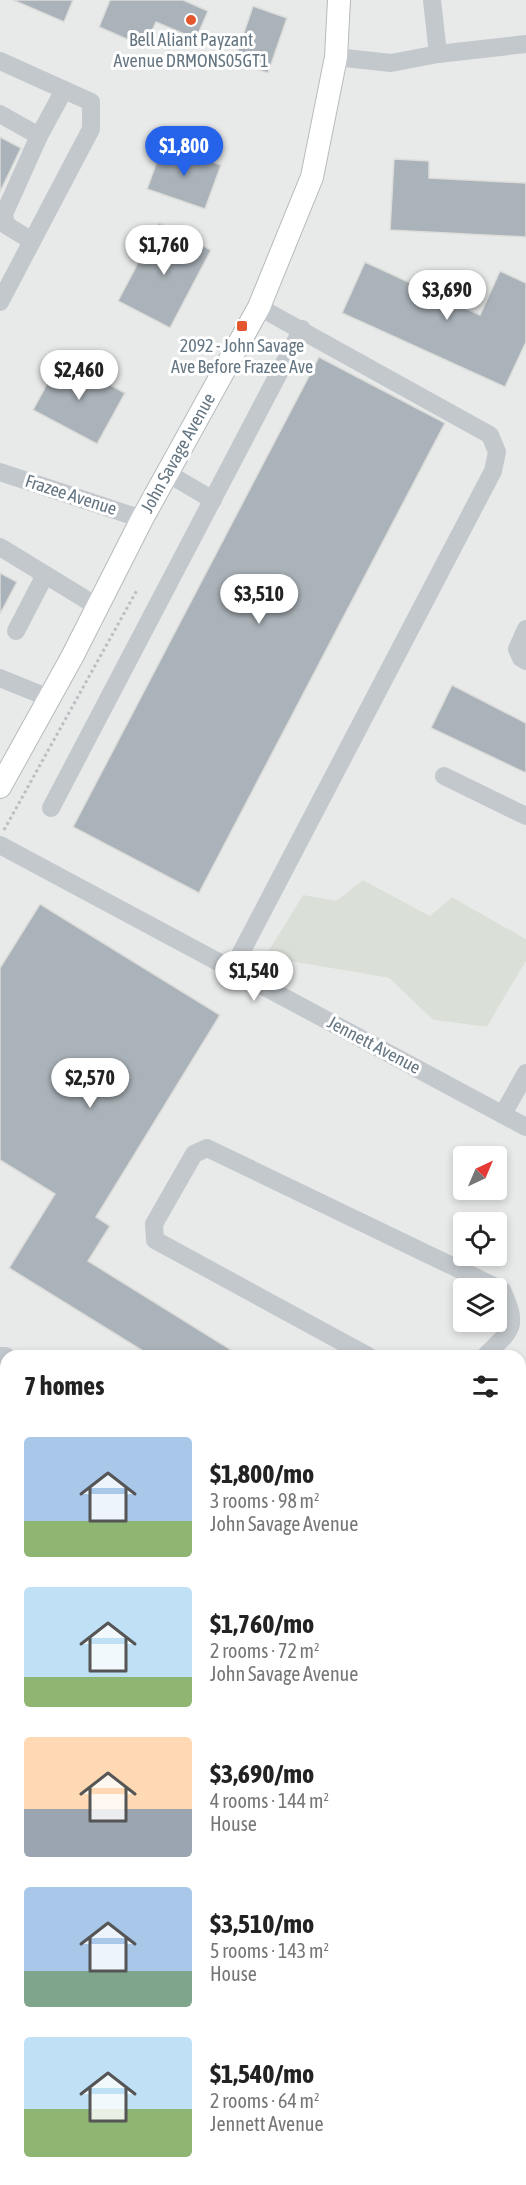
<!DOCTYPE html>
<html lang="en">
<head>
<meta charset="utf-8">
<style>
  :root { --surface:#fff; --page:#f2f2f2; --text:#222; --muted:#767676; --accent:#2563eb }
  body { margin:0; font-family:"Asap Condensed",sans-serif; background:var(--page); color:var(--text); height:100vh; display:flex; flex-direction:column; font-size:22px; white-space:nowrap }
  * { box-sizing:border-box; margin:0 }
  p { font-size:20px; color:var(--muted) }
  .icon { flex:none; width:33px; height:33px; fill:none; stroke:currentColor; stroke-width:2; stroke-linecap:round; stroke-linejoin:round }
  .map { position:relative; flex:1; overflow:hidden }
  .panel { position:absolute; left:0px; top:1350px; width:526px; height:836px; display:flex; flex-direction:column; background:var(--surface); border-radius:18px 18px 0 0; box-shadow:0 3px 9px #0003 }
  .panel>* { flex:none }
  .needle { width:39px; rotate:44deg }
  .controls { position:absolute; left:453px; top:1146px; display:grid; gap:12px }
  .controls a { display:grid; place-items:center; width:54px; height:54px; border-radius:6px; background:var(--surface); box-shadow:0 3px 9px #0003; font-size:30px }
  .price { position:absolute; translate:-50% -51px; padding:0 14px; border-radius:21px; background:#fff; color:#222; font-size:20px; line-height:39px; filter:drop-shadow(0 2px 3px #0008) }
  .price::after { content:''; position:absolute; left:50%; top:36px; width:18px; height:14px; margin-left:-9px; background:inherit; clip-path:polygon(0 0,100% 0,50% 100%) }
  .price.selected { background:var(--accent); color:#fff }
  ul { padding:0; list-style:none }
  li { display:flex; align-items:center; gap:18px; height:150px; padding:0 24px }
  li span { display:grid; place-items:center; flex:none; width:168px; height:120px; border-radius:6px; color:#555 }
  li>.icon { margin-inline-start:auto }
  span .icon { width:72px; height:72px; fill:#fffc; stroke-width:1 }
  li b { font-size:26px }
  h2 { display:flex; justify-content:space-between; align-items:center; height:72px; padding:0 24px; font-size:26px }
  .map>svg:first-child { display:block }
  .built { fill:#e8e9e9; fill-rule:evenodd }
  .green { fill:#dadfd7 }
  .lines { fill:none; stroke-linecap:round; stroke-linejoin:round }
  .stream { stroke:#bbc7cb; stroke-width:4.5 }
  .building { fill:#aab3b9; stroke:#dcdcda; stroke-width:1.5 }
  .major-casing { stroke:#b5babe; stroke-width:24 }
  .path { stroke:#bbbfc2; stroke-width:3; stroke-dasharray:3 3; stroke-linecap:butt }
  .minor { stroke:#c3c8cc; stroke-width:18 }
  .major { stroke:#fff; stroke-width:22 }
  .poi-dot { fill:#e4572e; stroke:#fff; stroke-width:2 }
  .labels { text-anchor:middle; stroke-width:6; stroke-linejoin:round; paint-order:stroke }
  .poi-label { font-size:18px; fill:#657683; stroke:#fff }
  .street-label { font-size:18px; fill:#657683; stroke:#fff }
</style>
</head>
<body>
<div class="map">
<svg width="526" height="2185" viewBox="0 0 526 2185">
  <rect width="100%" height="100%" fill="#fafaf8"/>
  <!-- built -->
  <g class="built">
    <path d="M0 0H526V939L452 897 430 916 363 880 265 957 389 978 433 1020 487 1027 526 961V1455L521 1456 520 1356H6V1729L0 1730ZM464 1156H496V1190H464ZM464 1222H496V1256H464ZM464 1288H496V1322H464Z"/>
    <path d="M526 1694V2103H522L520 1704Z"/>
    <path d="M0 1933 6 1936V2119L0 2118Z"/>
    <path d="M108 2180H384L398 2185H110Z"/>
  </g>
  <!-- green -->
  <g class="green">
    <path d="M363 880 430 916 452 897 526 939V961L487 1027 433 1020 389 978 265 957 303 895 336 901Z"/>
    <path d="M526 1455V1694L521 1704 520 1456Z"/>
    <path d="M6 1729V1936L0 1933V1730Z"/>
    <path d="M521 2102 526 2103V2185H398L384 2180H520Z"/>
    <path d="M0 2118 6 2119V2180H108L110 2185H0Z"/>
  </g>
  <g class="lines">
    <!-- stream -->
    <g class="stream">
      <path d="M0 2149 6 2155"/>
      <path d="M30 2180 34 2185"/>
    </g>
  </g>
  <!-- building -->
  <g class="building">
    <path d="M13 0H73L64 22Z"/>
    <path d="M110 0H183L208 11 196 39 156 22 145 47 99 27Z"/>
    <path d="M253 6 287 18 268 73 234 62Z"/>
    <path d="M0 137 21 148 0 192Z"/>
    <path d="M163 145 221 165 205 209 147 189Z"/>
    <path d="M394 159 429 161V178L526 183V237L390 230Z"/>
    <path d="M159 223 211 250 170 328 118 301Z"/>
    <path d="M365 262 480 315 500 271 526 283V342L505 387 342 313Z"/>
    <path d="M319 357 445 423 199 893 73 827Z"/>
    <path d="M61 358 125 393 97 444 33 410Z"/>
    <path d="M0 573 17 582 0 614Z"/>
    <path d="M452 685 526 723V773L431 728Z"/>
    <path d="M40 904 220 1015 96 1217 110 1226 88 1261 241 1356H151L9 1268 55 1194 0 1160V968Z"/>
  </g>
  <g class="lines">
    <!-- major casing -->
    <g class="major-casing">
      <g id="major">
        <path d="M0 787 72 657 142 519 259 307 312 177 336 57 339 0"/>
        <path d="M0 2026 6 2028"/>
        <path d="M0 2052 6 2054"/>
        <path d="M243 2180 250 2185"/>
        <path d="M290 2180 298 2185"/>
      </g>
    </g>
    <!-- path -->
    <path class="path" d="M4 830 137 590"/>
    <!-- minor -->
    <g class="minor">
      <path d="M432 0 438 54"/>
      <path d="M336 57 391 63 438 54 526 44"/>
      <path d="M0 61 91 102V129L0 302"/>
      <path d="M0 114 39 136 4 214 6 225 32 241"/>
      <path d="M39 136 64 90"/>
      <path d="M0 472 142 519"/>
      <path d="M167 473 213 500"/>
      <path d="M0 547 98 607"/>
      <path d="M526 629 517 649 521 658 526 661"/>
      <path d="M16 631 45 575"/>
      <path d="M0 678 49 698"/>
      <path d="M444 776 526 816"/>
      <path d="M51 808 302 329"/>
      <path d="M0 845 526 1127"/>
      <path d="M232 970 493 471 497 452 490 435 259 307"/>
      <path d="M503 1114 526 1073"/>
      <path d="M0 1356H6"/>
      <path d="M368 1356 155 1240 154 1224 194 1154 207 1148 502 1290C519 1328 512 1329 485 1356"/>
      <path d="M0 1455 6 1458"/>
      <path d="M0 1703 6 1700"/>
      <path d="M520 1730 526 1718"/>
      <path d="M520 1779 526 1783"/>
      <path d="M520 1860 526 1859"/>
      <path d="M520 1925 526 1936"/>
      <path d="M520 2042H526"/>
    </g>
    <!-- major -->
    <use href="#major" class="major"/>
  </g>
  <!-- markers -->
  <g class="poi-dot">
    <circle cx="191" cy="20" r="6"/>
    <rect x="236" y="320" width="12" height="12" rx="3"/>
  </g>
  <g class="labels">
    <!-- poi labels -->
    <g class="poi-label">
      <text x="191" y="46">Bell Aliant Payzant<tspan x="191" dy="21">Avenue DRMONS05GT1</tspan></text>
      <text x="242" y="352">2092 - John Savage<tspan x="242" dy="21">Ave Before Frazee Ave</tspan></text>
    </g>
    <!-- street labels -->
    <g class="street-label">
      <text transform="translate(178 453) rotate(-61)" y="6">John Savage Avenue</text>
      <text transform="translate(71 495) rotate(18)" y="6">Frazee Avenue</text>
      <text transform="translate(374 1045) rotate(28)" y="6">Jennett Avenue</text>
    </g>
  </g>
</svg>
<div class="controls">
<a><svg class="needle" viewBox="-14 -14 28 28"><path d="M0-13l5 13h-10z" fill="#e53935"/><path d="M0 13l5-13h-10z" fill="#767676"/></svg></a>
<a><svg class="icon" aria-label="locate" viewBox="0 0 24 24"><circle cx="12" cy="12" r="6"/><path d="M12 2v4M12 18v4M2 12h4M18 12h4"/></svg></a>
<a><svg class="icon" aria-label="layers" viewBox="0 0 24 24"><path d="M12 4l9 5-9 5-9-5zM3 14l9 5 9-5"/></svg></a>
</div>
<b class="price selected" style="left:184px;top:177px">$1,800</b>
<b class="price" style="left:164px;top:276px">$1,760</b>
<b class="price" style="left:447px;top:321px">$3,690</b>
<b class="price" style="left:79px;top:401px">$2,460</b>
<b class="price" style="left:259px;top:625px">$3,510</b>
<b class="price" style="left:254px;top:1002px">$1,540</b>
<b class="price" style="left:90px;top:1109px">$2,570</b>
<section class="panel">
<h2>7 homes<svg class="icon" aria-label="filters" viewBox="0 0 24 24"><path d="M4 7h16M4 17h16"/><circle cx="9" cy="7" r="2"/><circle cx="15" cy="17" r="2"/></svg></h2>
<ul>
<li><span style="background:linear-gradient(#a9c7e8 70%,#8fb573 0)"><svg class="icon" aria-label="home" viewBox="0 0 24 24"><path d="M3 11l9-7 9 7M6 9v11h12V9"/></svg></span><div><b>$1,800/mo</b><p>3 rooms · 98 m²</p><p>John Savage Avenue</p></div></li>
<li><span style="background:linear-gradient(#bfe0f5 75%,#8fb573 0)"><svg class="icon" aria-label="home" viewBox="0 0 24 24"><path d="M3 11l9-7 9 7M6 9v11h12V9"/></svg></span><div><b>$1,760/mo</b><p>2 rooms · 72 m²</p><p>John Savage Avenue</p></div></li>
<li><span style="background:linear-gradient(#ffd9b3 60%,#9aa5b1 0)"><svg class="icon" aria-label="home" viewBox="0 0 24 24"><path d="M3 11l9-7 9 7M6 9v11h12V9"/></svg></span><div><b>$3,690/mo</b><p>4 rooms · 144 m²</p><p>House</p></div></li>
<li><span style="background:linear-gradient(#a9c7e8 70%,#7fa58c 0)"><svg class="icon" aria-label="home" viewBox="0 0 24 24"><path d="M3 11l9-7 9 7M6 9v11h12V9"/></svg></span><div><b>$3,510/mo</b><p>5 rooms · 143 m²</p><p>House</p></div></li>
<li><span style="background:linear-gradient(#bfe0f5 60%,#8fb573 0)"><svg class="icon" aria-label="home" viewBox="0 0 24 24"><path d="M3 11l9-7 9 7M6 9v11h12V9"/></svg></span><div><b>$1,540/mo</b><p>2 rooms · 64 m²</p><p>Jennett Avenue</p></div></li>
</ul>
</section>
</div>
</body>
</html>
